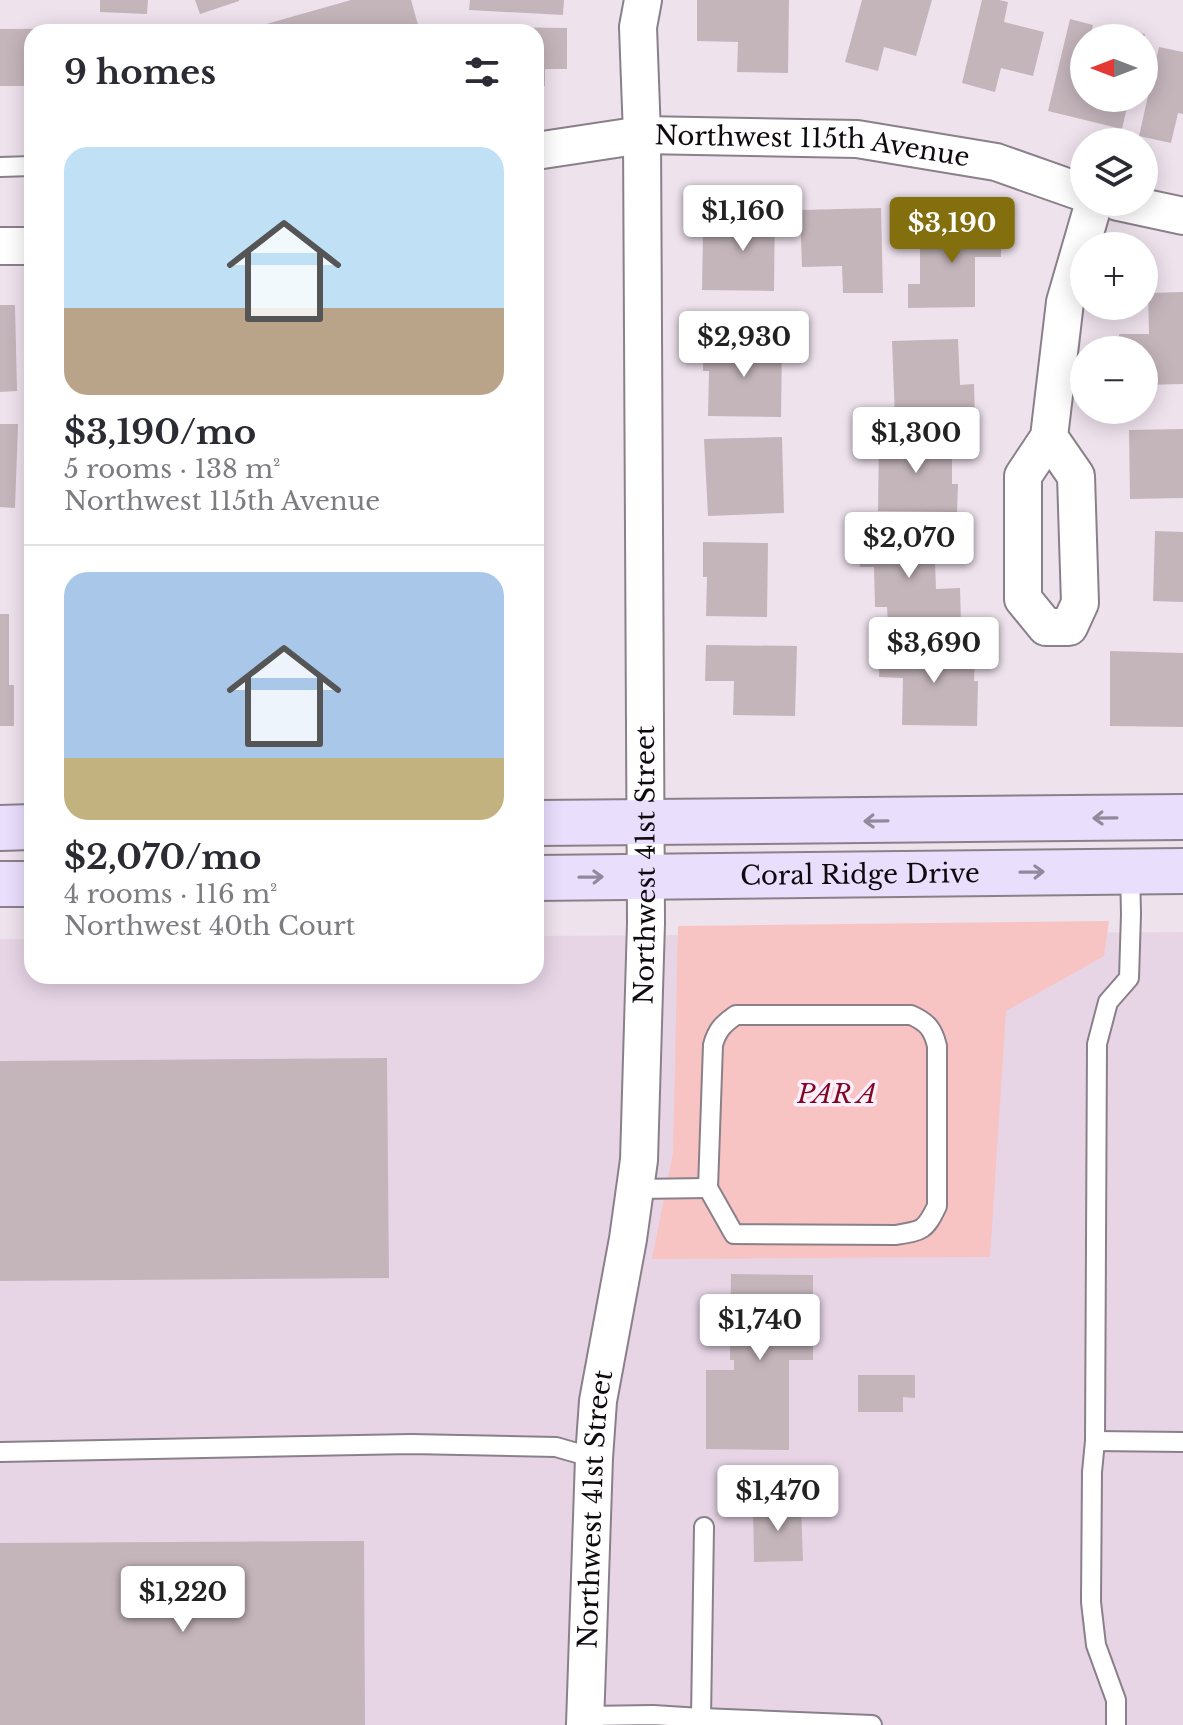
<!DOCTYPE html>
<html lang="en">
<head>
<meta charset="utf-8">
<style>
  :root { --surface:#fff; --page:#f7f7f7; --text:#2b2b33; --muted:#7c7c81; --line:#e1e1e2; --accent:#846f0e }
  body { margin:0; font-family:"Libre Baskerville",serif; background:var(--page); color:var(--text); height:100vh; display:flex; flex-direction:column; font-size:30px; white-space:nowrap }
  * { box-sizing:border-box; margin:0 }
  p { font-size:26px; color:var(--muted) }
  .icon { flex:none; width:44px; height:44px; fill:none; stroke:currentColor; stroke-width:2; stroke-linecap:round; stroke-linejoin:round }
  .map { position:relative; flex:1; overflow:hidden }
  .side { position:absolute; left:24px; top:24px; width:520px; height:960px; display:flex; flex-direction:column; background:var(--surface); border-radius:24px; box-shadow:0 4px 20px #0003 }
  .side>* { flex:none }
  .needle { width:52px; rotate:270deg }
  .controls { position:absolute; left:1070px; top:24px; display:grid; gap:16px }
  .controls a { display:grid; place-items:center; width:88px; height:88px; border-radius:50%; background:var(--surface); box-shadow:0 4px 20px #0003; font-size:40px }
  .price { position:absolute; translate:-50% -68px; padding:0 18px; border-radius:8px; background:#fff; color:#222; font-size:26px; line-height:52px; filter:drop-shadow(0 2px 4px #0008) }
  .price::after { content:''; position:absolute; left:50%; top:48px; width:24px; height:18px; margin-left:-12px; background:inherit; clip-path:polygon(0 0,100% 0,50% 100%) }
  .price.current { background:var(--accent); color:#fff }
  ul { padding:0; list-style:none }
  li { display:grid; align-content:center; gap:16px; height:424px; padding:0 40px }
  li+li { border-top:2px solid var(--line) }
  li span { display:grid; place-items:center; height:248px; border-radius:24px; color:#555 }
  li>.icon { margin-inline-start:auto }
  span .icon { width:144px; height:144px; fill:#fffc; stroke-width:1 }
  li b { font-size:34px }
  h2 { display:flex; justify-content:space-between; align-items:center; height:96px; padding:0 40px; font-size:34px }
  .map>svg:first-child { display:block }
  .built { fill:#e7d5e6 }
  .green { fill:#f8c3c3 }
  .building { fill:#c4b5bb }
  .lines { fill:none; stroke-linecap:round; stroke-linejoin:round }
  .service-casing { stroke:#8a808a; stroke-width:22 }
  .minor-casing { stroke:#8a808a; stroke-width:40 }
  .secondary-casing { stroke:#8a808a; stroke-width:48 }
  .service { stroke:#fff; stroke-width:18 }
  .minor { stroke:#fff; stroke-width:36 }
  .secondary { stroke:#eadefd; stroke-width:44 }
  .oneway { stroke:#92899d }
  .labels { text-anchor:middle; stroke-width:7; stroke-linejoin:round; paint-order:stroke }
  .street-label { font-size:26px; fill:#0e0a0e; stroke:#fbeffb }
  .park-label { font-size:26px; font-style:italic; fill:#820723; stroke:#fbeffb }
</style>
</head>
<body>
<div class="map">
<svg width="1183" height="1725" viewBox="0 0 1183 1725">
  <rect width="100%" height="100%" fill="#eee2ed"/>
  <!-- built -->
  <path class="built" d="M1183 932V1725H0V939H32V976H536V936Z"/>
  <!-- green -->
  <path class="green" d="M1109 921 1104 956 1006 1011 990 1257 652 1259 673 1153 678 926Z"/>
  <!-- building -->
  <g class="building">
    <path d="M100 0H148L147 14 100 12Z"/>
    <path d="M195 0H239V1L200 14Z"/>
    <path d="M351 0H411L420 32H238Z"/>
    <path d="M470 0H564L563 15 469 10Z"/>
    <path d="M697 0H789L788 73 737 72 738 42 697 41Z"/>
    <path d="M862 0H932L916 56 884 47 878 71 845 62Z"/>
    <path d="M982 0H999L1008 2 1004 22 1044 32 1033 76 1001 68 995 92 962 83Z"/>
    <path d="M1070 19 1093 25 1090 38H1084V98H1129L1122 129 1048 111Z"/>
    <path d="M487 27 567 28V69H545V86H536V32H487Z"/>
    <path d="M171 28V32H32V86H0V29Z"/>
    <path d="M1119 28 1145 34 1144 38H1117Z"/>
    <path d="M1159 47 1183 52V114L1178 113 1171 143 1139 136Z"/>
    <path d="M739 202H775L774 291 702 290 703 234H739Z"/>
    <path d="M881 208 883 293H843L842 266 802 267 800 210Z"/>
    <path d="M920 226H1001V257H975V307L908 308V284H920Z"/>
    <path d="M1183 292V384L1144 385V350H1119V334H1149L1148 293Z"/>
    <path d="M0 305H15L17 391 0 392Z"/>
    <path d="M958 339 960 385 974 384 975 417 895 419 892 341Z"/>
    <path d="M703 342 782 344 781 417 708 416 709 371H703Z"/>
    <path d="M0 424H18L15 508 0 507Z"/>
    <path d="M1183 429V498L1130 499 1129 430Z"/>
    <path d="M782 437 784 513 708 516 704 439Z"/>
    <path d="M879 437 952 438V484H958L957 512 878 511Z"/>
    <path d="M1155 531 1183 532V602L1153 601Z"/>
    <path d="M934 534 936 589 960 588 961 623 888 625 887 607H875L874 567H860L859 536Z"/>
    <path d="M703 542 768 543 767 617 706 616 707 577H703Z"/>
    <path d="M0 614H9V685H14V726H0Z"/>
    <path d="M706 645 797 646 795 716 733 715 734 681H705Z"/>
    <path d="M880 647 975 649 974 681H978L977 726 902 725 903 678 879 677Z"/>
    <path d="M1110 651 1183 653V727L1110 726Z"/>
    <path d="M387 1058 389 1278 0 1281V1061Z"/>
    <path d="M731 1274 813 1275V1360H789V1450L706 1449V1370H734V1360H730Z"/>
    <path d="M858 1375H915V1398L903 1397V1412H858Z"/>
    <path d="M801 1504 803 1561 754 1562 753 1506Z"/>
    <path d="M364 1541 365 1725H0V1543Z"/>
  </g>
  <g class="lines">
    <!-- service casing -->
    <g class="service-casing">
      <g id="service">
        <path d="M0 167 32 166"/>
        <path d="M736 1015H911C927 1022 933 1029 937 1046V1206C925 1231 922 1231 895 1235L734 1234 708 1188 713 1045C717 1030 723 1024 736 1015Z"/>
        <path d="M635 1189 708 1188"/>
        <path d="M1095 1441 1183 1442"/>
        <path d="M0 1452 411 1444 556 1447 594 1458"/>
        <path d="M586 1716 653 1715 701 1718 704 1527"/>
        <path d="M701 1718 872 1725"/>
        <path d="M1116 1725V1700L1096 1645 1091 1602 1092 1472 1095 1441 1097 1044 1108 1002 1129 978 1131 914 1130 871"/>
      </g>
    </g>
    <!-- minor casing -->
    <g class="minor-casing">
      <g id="minor">
        <path id="s1" d="M536 151 642 135 857 139 996 162 1084 193"/>
        <path d="M1118 202 1183 216"/>
        <path d="M0 246H32"/>
        <path d="M1049 437 1076 476 1080 603 1069 627H1046L1023 599V476L1049 437 1065 302 1094 202"/>
        <path id="s2" d="M585 1725 594 1458 598 1401 628 1239 639 1160 646 923 642 135 638 27 643 0"/>
      </g>
    </g>
    <!-- secondary casing -->
    <g class="secondary-casing">
      <g id="secondary">
        <path d="M536 823 1183 817"/>
        <path d="M0 828 32 827"/>
        <path id="s3" d="M536 878 1183 871"/>
        <path d="M0 884H32"/>
      </g>
    </g>
    <!-- service -->
    <use href="#service" class="service"/>
    <!-- minor -->
    <use href="#minor" class="minor"/>
    <!-- secondary -->
    <use href="#secondary" class="secondary"/>
  </g>
  <!-- one-way arrows -->
  <defs><path id="oneway-shaft" d="M-6 0H5M1.5-3L5.5 0L1.5 3" fill="none" stroke-width="1.6" stroke-linecap="round" stroke-linejoin="round" transform="scale(2)"/></defs>
  <g class="oneway">
    <use href="#oneway-shaft" transform="translate(1105 818) rotate(179)"/>
    <use href="#oneway-shaft" transform="translate(876 821) rotate(179)"/>
    <use href="#oneway-shaft" transform="translate(1032 872) rotate(-1)"/>
    <use href="#oneway-shaft" transform="translate(591 877) rotate(-1)"/>
  </g>
  <g class="labels">
    <!-- street labels -->
    <g class="street-label">
      <text dy="9" stroke="none"><textPath href="#s1" startOffset="278">Northwest 115th Avenue</textPath></text>
      <text dy="9" stroke="none"><textPath href="#s2" startOffset="864">Northwest 41st Street</textPath></text>
      <text dy="9" stroke="none"><textPath href="#s3" startOffset="324">Coral Ridge Drive</textPath></text>
      <text dy="9" stroke="none"><textPath href="#s2" startOffset="216">Northwest 41st Street</textPath></text>
    </g>
    <!-- park labels -->
    <g class="park-label">
      <text x="837" y="1103">PAR A</text>
    </g>
  </g>
</svg>
<div class="controls">
<a><svg class="needle" viewBox="-14 -14 28 28"><path d="M0-13l5 13h-10z" fill="#e53935"/><path d="M0 13l5-13h-10z" fill="#7c7c81"/></svg></a>
<a><svg class="icon" aria-label="layers" viewBox="0 0 24 24"><path d="M12 4l9 5-9 5-9-5zM3 14l9 5 9-5"/></svg></a>
<a>+</a>
<a>−</a>
</div>
<b class="price" style="left:743px;top:253px">$1,160</b>
<b class="price current" style="left:952px;top:265px">$3,190</b>
<b class="price" style="left:744px;top:379px">$2,930</b>
<b class="price" style="left:916px;top:475px">$1,300</b>
<b class="price" style="left:909px;top:580px">$2,070</b>
<b class="price" style="left:934px;top:685px">$3,690</b>
<b class="price" style="left:760px;top:1362px">$1,740</b>
<b class="price" style="left:778px;top:1533px">$1,470</b>
<b class="price" style="left:183px;top:1634px">$1,220</b>
<section class="side">
<h2>9 homes<svg class="icon" aria-label="filters" viewBox="0 0 24 24"><path d="M4 7h16M4 17h16"/><circle cx="9" cy="7" r="2"/><circle cx="15" cy="17" r="2"/></svg></h2>
<ul>
<li><span style="background:linear-gradient(#bfe0f5 65%,#b9a48a 0)"><svg class="icon" aria-label="home" viewBox="0 0 24 24"><path d="M3 11l9-7 9 7M6 9v11h12V9"/></svg></span><div><b>$3,190/mo</b><p>5 rooms · 138 m²</p><p>Northwest 115th Avenue</p></div></li>
<li><span style="background:linear-gradient(#a9c7e8 75%,#c2b280 0)"><svg class="icon" aria-label="home" viewBox="0 0 24 24"><path d="M3 11l9-7 9 7M6 9v11h12V9"/></svg></span><div><b>$2,070/mo</b><p>4 rooms · 116 m²</p><p>Northwest 40th Court</p></div></li>
</ul>
</section>
</div>
</body>
</html>
